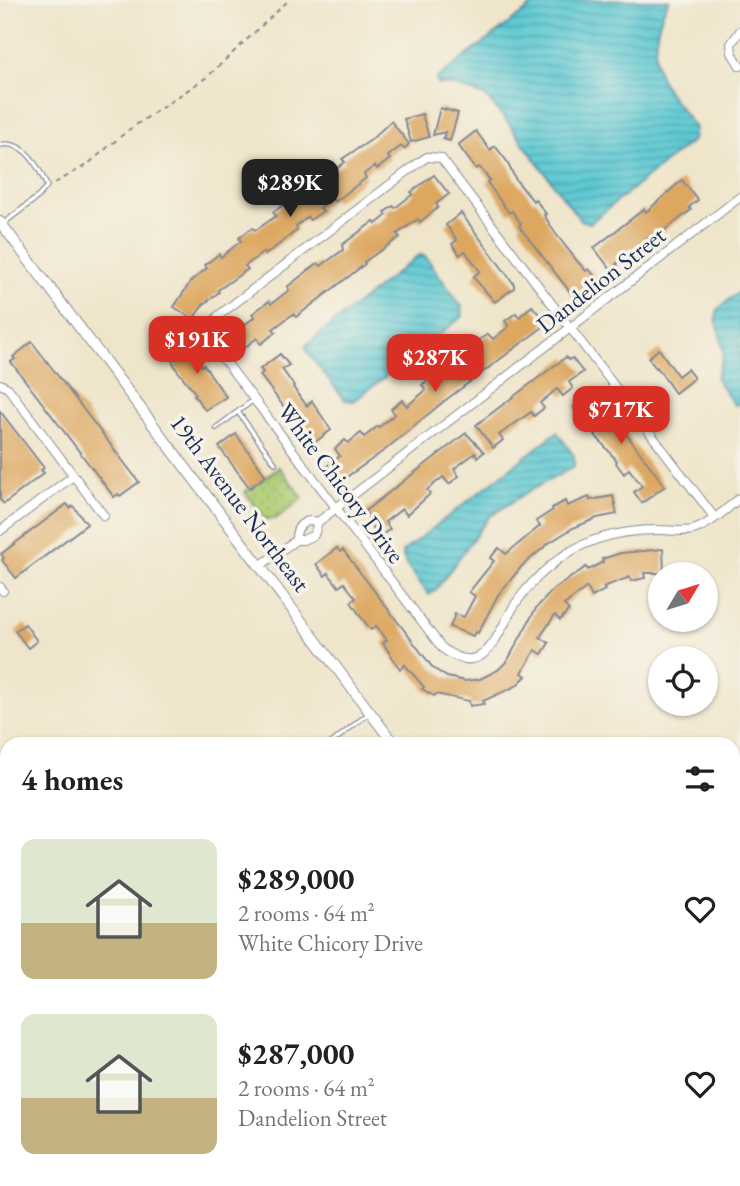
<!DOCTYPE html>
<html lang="en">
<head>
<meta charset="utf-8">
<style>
  :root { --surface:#fff; --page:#f2f2f2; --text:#202124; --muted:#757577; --accent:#d93025 }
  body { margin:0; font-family:"EB Garamond",serif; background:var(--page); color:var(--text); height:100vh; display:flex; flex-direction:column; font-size:26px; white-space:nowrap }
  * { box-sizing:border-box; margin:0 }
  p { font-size:23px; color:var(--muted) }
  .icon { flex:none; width:38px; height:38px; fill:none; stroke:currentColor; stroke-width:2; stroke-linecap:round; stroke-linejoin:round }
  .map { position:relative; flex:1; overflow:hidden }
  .side { position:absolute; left:0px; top:737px; width:740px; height:450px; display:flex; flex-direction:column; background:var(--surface); border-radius:21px 21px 0 0; box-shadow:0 2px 5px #0004 }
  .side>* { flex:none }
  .needle { width:46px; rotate:52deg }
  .buttons { position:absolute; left:648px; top:562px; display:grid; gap:14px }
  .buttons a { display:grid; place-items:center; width:70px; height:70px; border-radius:50%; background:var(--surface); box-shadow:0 2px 5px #0004; font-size:35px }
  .price { position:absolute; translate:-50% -60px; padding:0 16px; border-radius:14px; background:var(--accent); color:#fff; font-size:23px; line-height:46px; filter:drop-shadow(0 2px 4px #0008) }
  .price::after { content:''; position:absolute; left:50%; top:42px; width:21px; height:16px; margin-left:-10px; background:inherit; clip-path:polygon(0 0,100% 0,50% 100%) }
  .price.on { background:#222; color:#fff }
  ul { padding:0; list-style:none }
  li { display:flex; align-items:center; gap:21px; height:175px; padding:0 21px }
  li span { display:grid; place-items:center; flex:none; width:196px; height:140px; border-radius:14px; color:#555 }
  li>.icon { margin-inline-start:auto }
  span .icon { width:84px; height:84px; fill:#fffc; stroke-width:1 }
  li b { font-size:30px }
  h2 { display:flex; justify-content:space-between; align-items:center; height:84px; padding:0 21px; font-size:30px }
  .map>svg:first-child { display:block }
  .park { fill:url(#park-dots); stroke:#657e69; stroke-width:2 }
  .water { fill:url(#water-rules); stroke:#3c7c98; stroke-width:2 }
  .building { fill:#dda760 }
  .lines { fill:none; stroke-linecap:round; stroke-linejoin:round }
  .service-casing { stroke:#858a94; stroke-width:6 }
  .minor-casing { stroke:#858a94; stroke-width:10 }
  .tertiary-casing { stroke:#858a94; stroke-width:12 }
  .path { stroke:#858a94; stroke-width:2; stroke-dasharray:5 5; stroke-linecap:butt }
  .service { stroke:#fff; stroke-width:3.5 }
  .minor { stroke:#fff; stroke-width:8 }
  .tertiary { stroke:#fff; stroke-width:10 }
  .labels { text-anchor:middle; stroke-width:7; stroke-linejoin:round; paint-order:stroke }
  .street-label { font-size:24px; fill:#1b2f5e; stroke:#f7f3e8 }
</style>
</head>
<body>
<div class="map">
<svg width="740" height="1186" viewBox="0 0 740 1186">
  <defs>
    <pattern id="park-dots" width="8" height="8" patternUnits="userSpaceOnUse" patternTransform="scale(1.75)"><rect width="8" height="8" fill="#afcd74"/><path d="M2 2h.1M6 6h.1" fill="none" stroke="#96b067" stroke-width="1.8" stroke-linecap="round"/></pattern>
    <pattern id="water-rules" width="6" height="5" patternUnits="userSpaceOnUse" patternTransform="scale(1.75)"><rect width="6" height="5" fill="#5cc9d3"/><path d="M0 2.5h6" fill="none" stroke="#4ba4ae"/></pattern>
  </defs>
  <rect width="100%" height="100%" fill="#f7f3e8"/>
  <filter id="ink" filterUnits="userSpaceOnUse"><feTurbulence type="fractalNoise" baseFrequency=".0143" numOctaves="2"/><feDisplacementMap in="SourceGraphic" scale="14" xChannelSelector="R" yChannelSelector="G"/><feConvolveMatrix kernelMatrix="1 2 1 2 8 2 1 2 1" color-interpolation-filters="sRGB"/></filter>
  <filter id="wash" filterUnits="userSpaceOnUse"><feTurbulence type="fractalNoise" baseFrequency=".00686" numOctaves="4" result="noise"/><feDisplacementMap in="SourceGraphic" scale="28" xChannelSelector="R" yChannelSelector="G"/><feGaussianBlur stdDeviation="1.57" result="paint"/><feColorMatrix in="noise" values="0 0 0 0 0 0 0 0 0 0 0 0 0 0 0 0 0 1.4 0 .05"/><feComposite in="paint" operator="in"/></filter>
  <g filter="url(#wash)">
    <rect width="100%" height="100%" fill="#efe5ca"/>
    <!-- park -->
    <path class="park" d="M279 467 303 498 275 519H266L245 492Z"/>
    <!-- water -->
    <g class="water">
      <path d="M540 0H669C656 23 649 58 663 83 671 99 685 113 695 128L693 140 590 223 580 220 506 120 486 97 456 86 438 84 436 79Z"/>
      <path d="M419 255 425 256 462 307 463 316 354 401 345 400 307 352 306 345Z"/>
      <path d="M740 291V404L734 405 716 378 724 354 716 317 718 309Z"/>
      <path d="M557 432 574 456V467L529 491 489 517 435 591 429 595 406 564 402 552Z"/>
      <path d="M207 1180H260L253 1186H214Z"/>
      <path d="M440 1180H524L527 1186H436Z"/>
    </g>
    <g id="blocks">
      <!-- building -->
      <g class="building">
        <path d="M440 108 458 113 450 141 443 139 445 132 433 135Z"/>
        <path d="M422 114 429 137 411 142 404 119Z"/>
        <path d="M391 121 409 144 404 149 401 146 388 156 390 159 377 169 375 166 364 174 366 178 335 202 332 199 320 208 323 211 310 220 308 217 296 226 297 230 282 242 265 255 264 252 245 266 248 269 218 290 219 292 203 305 193 319 174 307 191 281 207 268 205 265 219 254 221 257 241 241 239 238 252 228 256 230 276 216 273 212 309 188 308 185 322 174 325 178 345 162 342 159 371 140Z"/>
        <path d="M476 131 490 150 495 146 506 160 516 180 533 201 535 199 546 214 544 215 556 234 578 262 586 271 589 269 600 283 577 301 519 226 521 224 512 211 509 213 487 182 490 180 481 169 479 167 476 169 458 145Z"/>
        <path d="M434 175 449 194 436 204 438 207 434 211 420 222 418 219 397 234 400 237 364 262 365 264 296 317 293 314 273 329 276 332 261 344 257 338 240 351 228 336 255 317 252 314 269 301 271 304 289 290 287 287 318 263 321 266 329 260 343 250 342 245 374 221 376 224 387 215 385 212 393 206 395 208 413 194 411 192Z"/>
        <path d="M682 180 698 200 689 207 691 210 656 237 654 234 642 243 645 246 637 252 635 249 616 264 618 266 612 271 594 248 644 209 646 212Z"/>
        <path d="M461 213 514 284V288L495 302 473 277 480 271 465 251 460 255 452 244 457 240 446 225Z"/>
        <path d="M532 306 546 322 542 325 543 327 443 402 385 450 338 483 326 467 340 456 335 449 345 440 348 443 361 433 364 437 378 426 379 427 395 414 391 409 402 400 407 406 426 390 422 385 433 376 438 382 454 369 451 366 465 355 462 351 488 334 493 339 509 326 505 321 516 313 519 317Z"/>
        <path d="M163 320 192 321 185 333H190L189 341 162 339Z"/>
        <path d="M32 342 139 482 120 496 118 494 114 497 11 362 15 359 13 357Z"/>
        <path d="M189 343 202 366 204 365 226 397 205 410 194 395 196 394 177 370 168 353Z"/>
        <path d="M659 349 678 376 687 369 694 378 675 393 657 367 656 368 648 358Z"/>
        <path d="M280 354 289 365 282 369 294 386 293 387 307 406 312 401 331 430 314 443H311L260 375 263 372 260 369Z"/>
        <path d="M566 357 569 360 572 358 583 372 569 382 573 388 563 396 557 389 540 403 544 408 534 416 531 412 499 435 503 440 493 448 476 425Z"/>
        <path d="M594 391 665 486 642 503 634 492 642 486 629 469 624 474 616 463 617 461 595 435 600 431 588 414 583 418 574 407Z"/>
        <path d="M0 411 44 468 41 470 44 473 4 504 0 500Z"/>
        <path d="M466 433 484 452 478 457 475 453 454 469 459 476 449 484 443 477 427 490 430 494 407 515 402 509 385 522 390 529 379 537 368 521 371 519 365 511Z"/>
        <path d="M236 434 266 476 250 488 219 447Z"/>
        <path d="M613 496 617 514 597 518 573 528 549 543 522 566 498 595 478 633 475 632 473 636 450 627 455 614 464 617 475 596 469 592 494 561 490 558 499 548 506 554 540 526 536 521 553 510 552 508 565 501 567 506 589 497 590 500Z"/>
        <path d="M67 504 70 508 73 506 87 524 16 578 2 560 4 558 1 554Z"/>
        <path d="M337 548 340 552 343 550 433 668 447 677 465 681 480 679 498 670 508 660 536 608 554 589 586 567 588 570 603 562 602 559 621 553 663 549 664 573H644L645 578 631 581 630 577 603 587 605 590 592 597 587 587 564 605 569 610 560 620 555 615 540 637 549 643 542 654 535 650 522 673 526 676 516 686 483 701 484 704 470 706 469 701 436 694 434 696 422 689 424 687 405 665 400 669 383 643 387 640 376 626 371 630 361 617 351 602 356 598 344 583 339 587 328 573 325 576 316 564Z"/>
        <path d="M25 624 37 641 28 648 15 631Z"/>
      </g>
    </g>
  </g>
  <g filter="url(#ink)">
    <use href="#blocks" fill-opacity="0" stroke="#858a94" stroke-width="2"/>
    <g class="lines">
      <!-- service casing -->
      <g class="service-casing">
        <g id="service">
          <path d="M0 145C25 139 39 168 47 186L39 196 4 223"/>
          <path d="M238 412 275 463"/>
          <path d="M216 428 252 401"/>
          <path d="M330 744 369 713"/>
        </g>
      </g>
      <!-- minor casing -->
      <g class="minor-casing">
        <g id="minor">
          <path d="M740 31 731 44 732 53 740 66"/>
          <path d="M0 384 8 388 104 516"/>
          <path d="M714 517 441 158 427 157 421 161 218 316 211 327V339L216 349 442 648C486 682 497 632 516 603 525 590 537 577 549 567 579 540 619 530 659 530 670 530 686 533 696 529 712 523 727 508 740 498"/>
          <path d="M0 531 73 476"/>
          <path d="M296 540C295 526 305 518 318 522"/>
          <path d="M261 565 296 540H303L314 535 318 522 740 197"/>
          <path d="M0 587 3 591"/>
          <path d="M0 795 7 804"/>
          <path d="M0 1020 7 1029"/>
          <path d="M0 1103 7 1097"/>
          <path d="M322 1180 326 1186"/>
          <path d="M598 1180 605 1186"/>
          <path d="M304 1186 314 1180"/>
        </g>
      </g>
      <!-- tertiary casing -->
      <g class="tertiary-casing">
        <g id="tertiary">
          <path d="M0 222 394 744"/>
          <path d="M721 1180 726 1186"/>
          <path d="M18 1186 37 1180"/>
          <path d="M91 1186 107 1180"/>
        </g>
      </g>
      <!-- path -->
      <path class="path" d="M55 183 88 164 127 131 207 77 289 0"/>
      <!-- service -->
      <use href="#service" class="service"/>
      <!-- minor -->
      <use href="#minor" class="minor"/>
      <!-- tertiary -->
      <use href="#tertiary" class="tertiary"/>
    </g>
  </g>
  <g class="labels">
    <!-- street labels -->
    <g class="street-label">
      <text transform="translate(601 280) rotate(-38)" y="8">Dandelion Street</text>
      <text transform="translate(341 483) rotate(53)" y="8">White Chicory Drive</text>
      <text transform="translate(240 503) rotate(53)" y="8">19th Avenue Northeast</text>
    </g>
  </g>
</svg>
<div class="buttons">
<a><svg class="needle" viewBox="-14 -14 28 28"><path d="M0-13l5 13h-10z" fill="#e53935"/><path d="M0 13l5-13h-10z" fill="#757577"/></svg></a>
<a><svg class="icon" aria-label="locate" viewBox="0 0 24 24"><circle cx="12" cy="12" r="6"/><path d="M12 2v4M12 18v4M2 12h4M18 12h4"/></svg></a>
</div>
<b class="price on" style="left:290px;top:219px">$289K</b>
<b class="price" style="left:197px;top:376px">$191K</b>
<b class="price" style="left:435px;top:394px">$287K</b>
<b class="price" style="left:621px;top:446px">$717K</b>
<section class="side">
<h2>4 homes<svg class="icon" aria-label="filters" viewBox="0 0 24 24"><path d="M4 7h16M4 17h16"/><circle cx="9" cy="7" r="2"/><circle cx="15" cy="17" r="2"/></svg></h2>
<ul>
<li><span style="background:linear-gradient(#dfe7d0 60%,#c2b280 0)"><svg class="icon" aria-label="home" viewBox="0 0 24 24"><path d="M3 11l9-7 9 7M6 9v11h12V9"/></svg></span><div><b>$289,000</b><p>2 rooms · 64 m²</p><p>White Chicory Drive</p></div><svg class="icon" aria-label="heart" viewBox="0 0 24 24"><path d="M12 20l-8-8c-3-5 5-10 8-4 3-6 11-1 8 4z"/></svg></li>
<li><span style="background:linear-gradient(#dfe7d0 60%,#c2b280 0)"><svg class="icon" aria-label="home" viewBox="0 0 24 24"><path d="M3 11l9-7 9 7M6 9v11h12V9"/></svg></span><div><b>$287,000</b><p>2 rooms · 64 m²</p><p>Dandelion Street</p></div><svg class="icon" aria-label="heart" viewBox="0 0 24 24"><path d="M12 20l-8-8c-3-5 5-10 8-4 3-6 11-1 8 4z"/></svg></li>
</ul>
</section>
</div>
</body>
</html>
